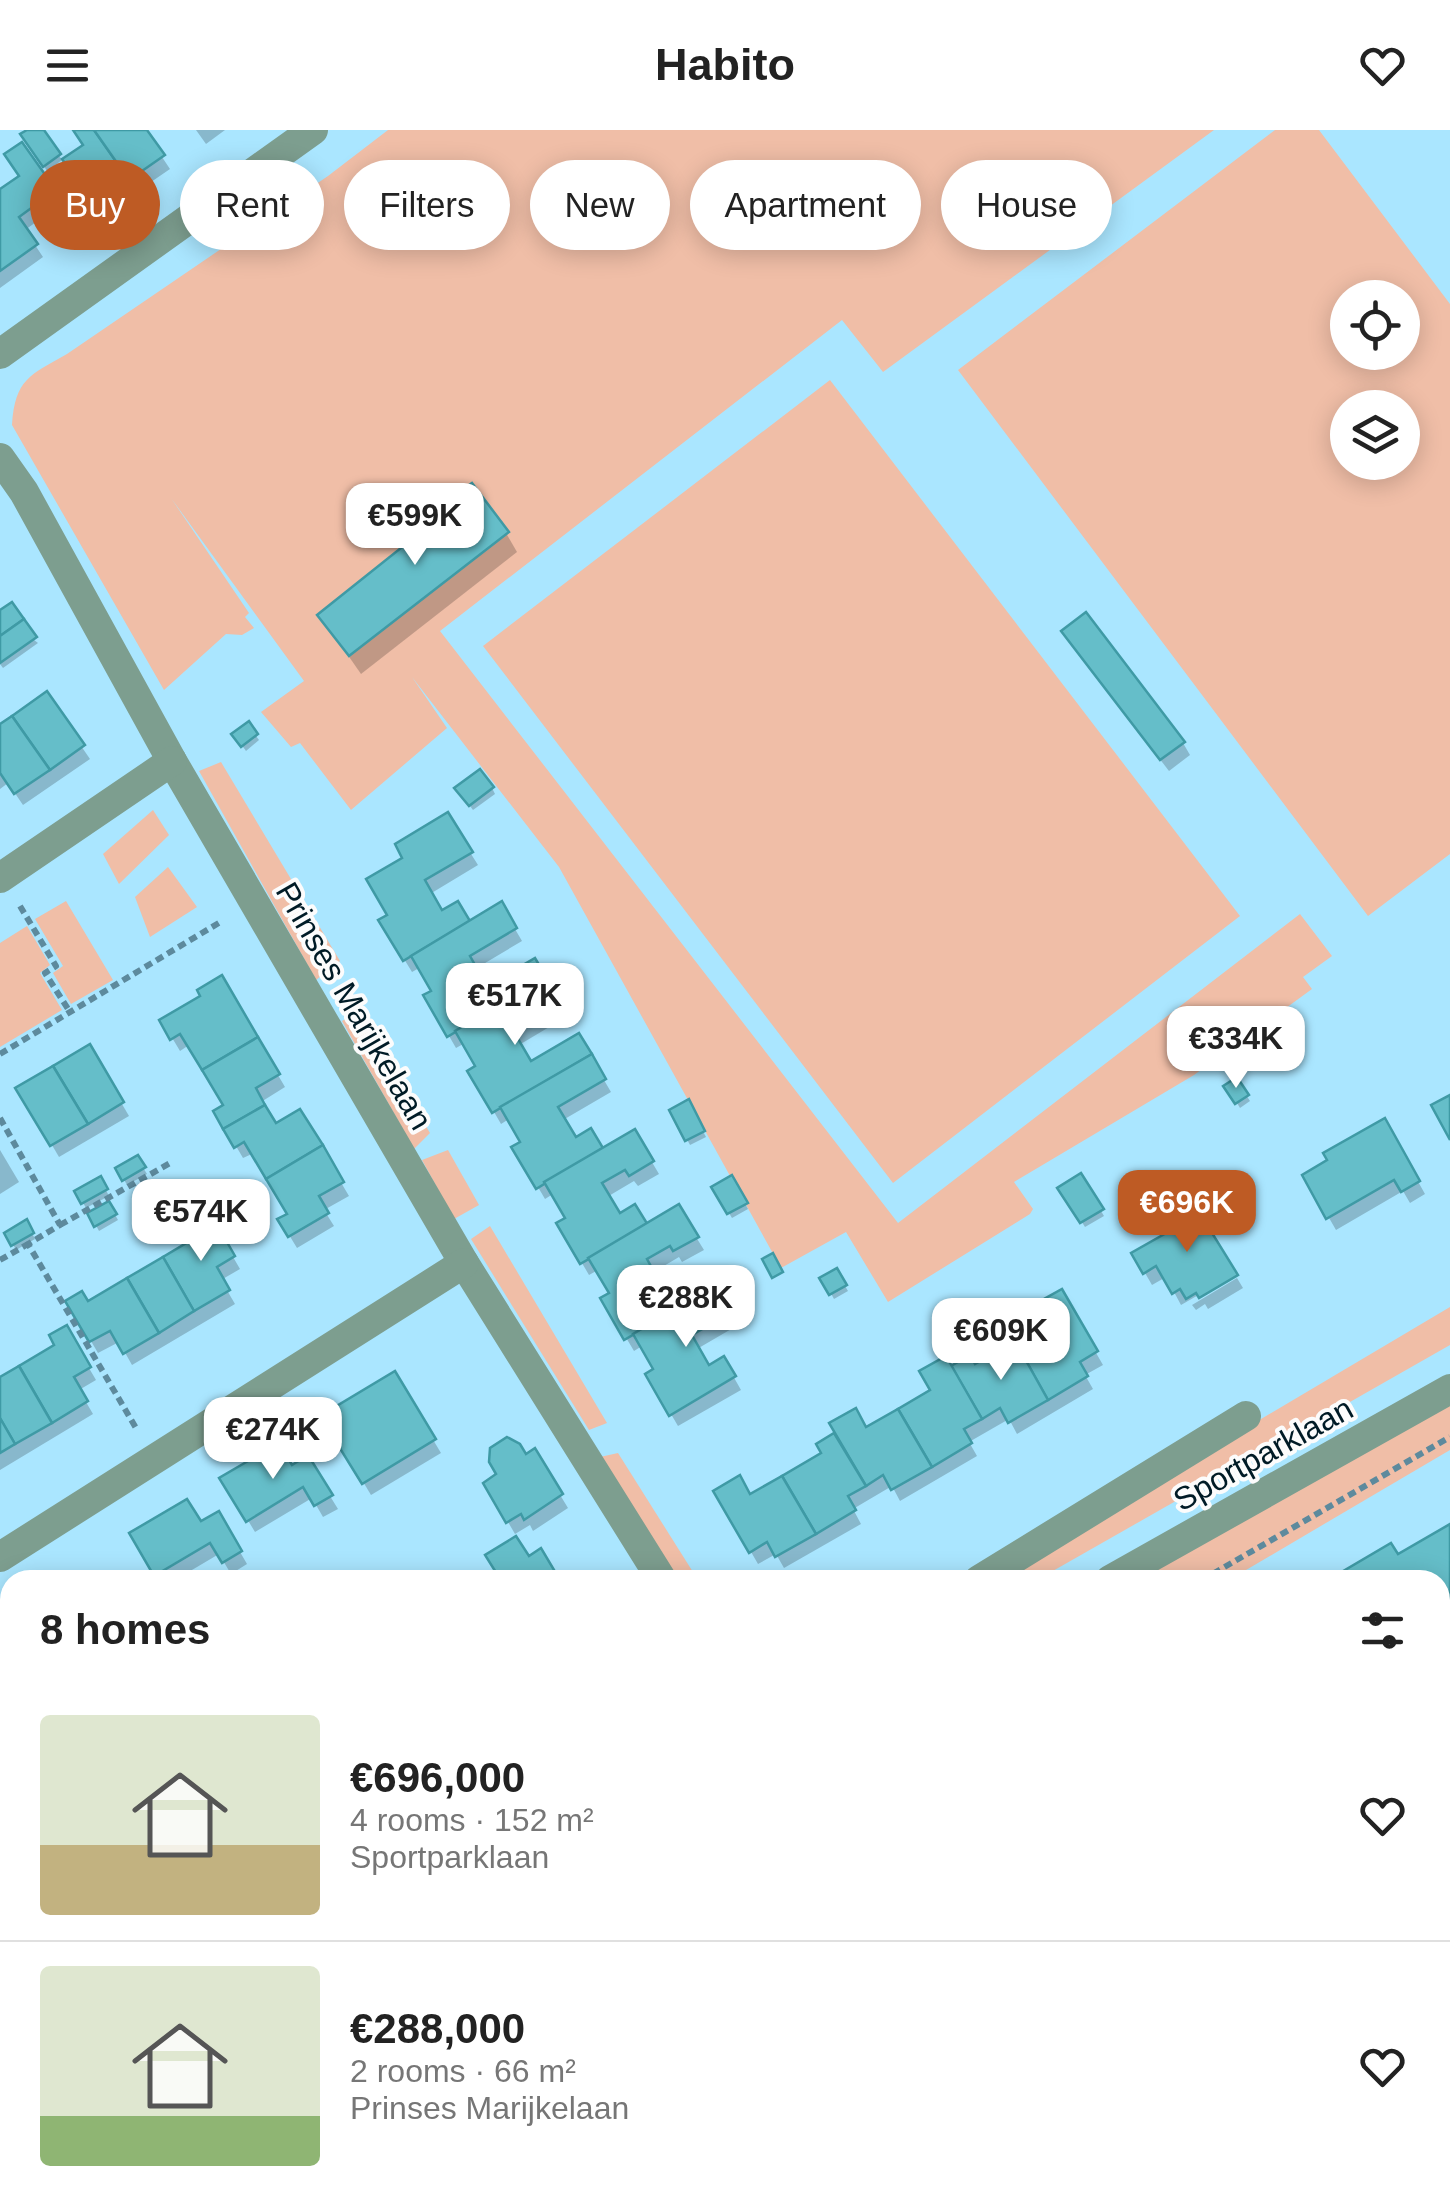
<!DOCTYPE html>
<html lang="en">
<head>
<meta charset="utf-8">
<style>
  :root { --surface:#fff; --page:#f6f6f6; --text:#222; --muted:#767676; --line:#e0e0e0; --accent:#be5b24 }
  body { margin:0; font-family:Arial,sans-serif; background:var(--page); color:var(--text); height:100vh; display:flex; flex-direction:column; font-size:38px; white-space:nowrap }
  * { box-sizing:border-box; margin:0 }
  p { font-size:32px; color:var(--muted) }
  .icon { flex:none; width:55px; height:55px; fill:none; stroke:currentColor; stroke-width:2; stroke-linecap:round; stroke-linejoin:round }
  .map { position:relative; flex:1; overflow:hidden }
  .panel { position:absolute; left:0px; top:1440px; width:1450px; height:642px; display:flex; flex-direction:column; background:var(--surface); border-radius:30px 30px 0 0; box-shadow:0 5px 25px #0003 }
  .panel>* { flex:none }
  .banner { position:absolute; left:30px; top:30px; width:1390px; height:90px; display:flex; gap:20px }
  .fabs { position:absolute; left:1330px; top:150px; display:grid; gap:20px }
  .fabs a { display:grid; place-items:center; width:90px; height:90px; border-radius:50%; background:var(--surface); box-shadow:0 5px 25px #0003; font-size:50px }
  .price { position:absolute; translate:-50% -85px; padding:0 22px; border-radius:20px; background:#fff; color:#222; font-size:32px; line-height:65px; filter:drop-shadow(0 2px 5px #0008) }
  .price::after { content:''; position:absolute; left:50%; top:60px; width:30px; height:22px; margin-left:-15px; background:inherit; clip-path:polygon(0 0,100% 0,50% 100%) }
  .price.selected { background:var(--accent); color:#fff }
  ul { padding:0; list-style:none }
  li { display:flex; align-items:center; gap:30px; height:250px; padding:0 40px }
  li+li { border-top:2px solid var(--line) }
  li span { display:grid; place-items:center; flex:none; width:280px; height:200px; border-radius:10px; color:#555 }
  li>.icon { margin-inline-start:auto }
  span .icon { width:120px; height:120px; fill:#fffc; stroke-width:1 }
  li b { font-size:42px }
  h2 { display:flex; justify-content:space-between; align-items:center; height:120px; padding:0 40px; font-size:42px }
  .pill { padding:0 35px; border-radius:45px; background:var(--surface); box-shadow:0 5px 25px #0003; font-size:35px; line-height:90px }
  .pill.selected { background:var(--accent); color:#fff }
  header { display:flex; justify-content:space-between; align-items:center; height:130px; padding:0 40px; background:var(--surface); font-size:45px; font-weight:700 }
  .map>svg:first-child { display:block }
  .built { fill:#95d7f3 }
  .green { fill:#f0bea7; fill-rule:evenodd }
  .shadow { fill:#0003 }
  .building { fill:#65bec9; stroke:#3f9aa5; stroke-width:2.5 }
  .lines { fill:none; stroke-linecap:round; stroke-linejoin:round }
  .path { stroke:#5d8a9d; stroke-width:6; stroke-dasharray:8 5; stroke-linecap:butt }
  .minor { stroke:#7d9e8f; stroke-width:30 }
  .labels { text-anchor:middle; stroke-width:8; stroke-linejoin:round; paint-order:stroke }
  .street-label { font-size:32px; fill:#001b26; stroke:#fcfcfc }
</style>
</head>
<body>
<header><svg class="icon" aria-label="menu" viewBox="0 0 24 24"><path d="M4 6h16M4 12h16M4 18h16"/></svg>Habito<svg class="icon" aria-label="heart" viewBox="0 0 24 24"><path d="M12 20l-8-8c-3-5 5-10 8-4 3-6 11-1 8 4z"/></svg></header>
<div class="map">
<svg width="1450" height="2081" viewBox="0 0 1450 2081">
  <rect width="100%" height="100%" fill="#aae6ff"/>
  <!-- built -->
  <path class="built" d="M1450 1759V2081H1021V2072H1440V1764Z"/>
  <!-- green -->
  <g class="green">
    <path d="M388 0H1214L883 242 842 190 440 501 898 1093 1300 784 1332 826 1303 847 1312 859 1194 945 1014 1052 1033 1079 1030 1084 888 1172 846 1102 781 1138 559 737 412 547 447 598 351 680 300 613 291 617 261 582 304 551 171 368 249 483 245 487 254 498 242 505 226 504 164 560 12 295C15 249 30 245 67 224L328 46Z"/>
    <path d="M1275 0H1319L1450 174V724L1368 786 958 240ZM1348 168H1402V222H1348ZM1348 278H1402V332H1348Z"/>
    <path d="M830 250 1240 786 893 1053 483 516Z"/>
    <path d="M221 632 340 831 316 850 199 641Z"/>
    <path d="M153 680 169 705 119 754 103 724Z"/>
    <path d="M168 737 197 777 150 807 135 767Z"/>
    <path d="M66 771 113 850 71 874 53 843 63 836 35 789Z"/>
    <path d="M27 796 50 835 40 843 62 880 0 917V813Z"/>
    <path d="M358 882 430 1003 414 1019 342 891Z"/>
    <path d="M448 1020 479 1075 454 1089 422 1030Z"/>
    <path d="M490 1096 607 1293 589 1300 471 1109Z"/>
    <path d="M1450 1177V1215L1037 1450H1030L1018 1433Z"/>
    <path d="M1450 1272V1320L1229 1450H1136Z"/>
    <path d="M618 1323 698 1450H675L600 1327Z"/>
  </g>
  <!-- shadow -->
  <g class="shadow">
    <path d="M31 0H41L62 30 47 41 24 5Z"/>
    <path d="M74 0H144L170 39 103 85 73 42 85 16Z"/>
    <path d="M196 0H225L206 14Z"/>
    <path d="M21 15 61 74 25 100 43 127 0 158V62L21 47Z"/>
    <path d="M506 403 517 422 361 544 320 485 404 419Z"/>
    <path d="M0 484 38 513 3 538 0 534Z"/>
    <path d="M1071 514 1183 613 1190 625 1169 641Z"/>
    <path d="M46 565 90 629 23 675 8 653 0 659V597Z"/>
    <path d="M248 595 259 610 246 621 238 610Z"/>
    <path d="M492 658 495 664 473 680 461 664Z"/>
    <path d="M447 686 478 735 430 764 442 783 469 794 501 775 522 811 475 839 486 859 534 831 566 887 519 915 530 935 578 906 611 962 563 990 575 1010 602 1021 634 1002 659 1044 638 1056 634 1051 607 1067 619 1087 646 1097 678 1078 704 1120 682 1132 679 1127 652 1143 663 1163 691 1173 723 1154 745 1191 697 1219 708 1239 724 1230 741 1260 678 1296 648 1245 657 1240 642 1216 634 1221 603 1169 612 1164 598 1140 589 1145 559 1094 568 1089 553 1064 545 1069 515 1018 524 1013 509 989 501 994 471 942 479 937 465 913 456 918 426 866 435 861 421 837 412 842 388 803 406 729Z"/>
    <path d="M221 849 285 957 261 972 275 996 299 982 349 1066 324 1080 334 1096 297 1118 280 1090 290 1085 254 1023 243 1028 216 982 226 976 189 915 180 921 162 891 203 867Z"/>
    <path d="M89 918 129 986 59 1027 19 959Z"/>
    <path d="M1236 950 1250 971 1240 978 1227 956Z"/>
    <path d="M688 973 706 1007 690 1015 672 981Z"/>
    <path d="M1384 991 1425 1064 1410 1073 1403 1061 1336 1100 1305 1046Z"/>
    <path d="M0 1020 19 1052 0 1064Z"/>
    <path d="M137 1028 147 1044 127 1055 118 1039Z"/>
    <path d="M1080 1046 1104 1086 1085 1097 1061 1059Z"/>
    <path d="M100 1049 109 1066 86 1078 77 1062Z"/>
    <path d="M731 1049 748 1079 732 1088 714 1058Z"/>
    <path d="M109 1074 118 1090 99 1101 90 1084Z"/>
    <path d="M211 1089 240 1139 221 1150 235 1174 132 1235 119 1212 98 1223 68 1172 87 1174 201 1107Z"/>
    <path d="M26 1092 35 1109 16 1120 7 1103Z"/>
    <path d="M1134 1124 1235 1144 1181 1175 1166 1147 1152 1155Z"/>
    <path d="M836 1141 848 1161 834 1169 823 1149Z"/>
    <path d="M1237 1148 1243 1158 1208 1179 1205 1174 1196 1180 1192 1175Z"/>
    <path d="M1061 1162 1103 1235 1085 1245 1093 1259 1017 1304 1009 1289 969 1312 977 1326 900 1371 892 1356 853 1379 861 1394 784 1438 776 1424 758 1434 716 1361 750 1367 824 1324 819 1315 838 1304 865 1300 933 1261 951 1239 975 1237 1050 1194Z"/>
    <path d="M66 1199 96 1250 79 1260 93 1284 0 1340V1250L58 1216Z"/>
    <path d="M394 1245 441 1323 371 1365 324 1287Z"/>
    <path d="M534 1322 568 1378 533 1401 530 1395 515 1404 486 1354Z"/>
    <path d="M307 1329 338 1379 323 1387 312 1368 255 1402 223 1349 291 1338Z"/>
    <path d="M218 1384 247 1434 231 1444 219 1424 175 1450H159L132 1404 200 1395Z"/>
    <path d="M120 1442 124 1450H106Z"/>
    <path d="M278 1442 283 1450H265Z"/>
    <path d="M1440 1645 1450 1662V1691L1440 1697Z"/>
    <path d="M0 1767 10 1785V1812L0 1818Z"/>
    <path d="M10 1845V1914L0 1920V1851Z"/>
    <path d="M678 2072H747L744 2081H683Z"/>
  </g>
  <!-- building -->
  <g class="building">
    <path d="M27 0H44L61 24 43 37 20 4Z"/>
    <path d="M73 0H94L129 50 94 74 62 29 83 15Z"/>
    <path d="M94 0H147L165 25 129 50Z"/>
    <path d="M22 12 56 60 19 87 38 114 0 141V59L19 46 4 24Z"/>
    <path d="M472 353 509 402 349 526 317 485 401 418 397 411 413 395Z"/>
    <path d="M12 472 24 489 0 506V480Z"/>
    <path d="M1086 482 1185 612 1160 630 1061 501Z"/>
    <path d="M24 489 37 507 0 533V506Z"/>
    <path d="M47 561 85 615 50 640 12 586Z"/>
    <path d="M12 586 50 640 14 664 0 643V594Z"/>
    <path d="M249 591 258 604 241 617 231 604Z"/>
    <path d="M480 639 494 657 469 676 454 658Z"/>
    <path d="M448 682 473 722 425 750 442 780 458 771 470 791 403 831 378 790 387 785 366 749 402 728 395 714Z"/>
    <path d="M502 771 517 798 470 826 487 856 535 828 547 848 447 907 423 865 431 861 411 826Z"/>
    <path d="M222 845 258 907 202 940 180 904 170 910 159 890 200 866 197 860Z"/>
    <path d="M547 848 561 873 514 902 531 931 579 903 592 924 492 983 467 941 475 936 455 901Z"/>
    <path d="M258 907 280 944 256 958 265 975 223 999 213 981 223 975 202 940Z"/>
    <path d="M90 914 124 972 88 994 53 936Z"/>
    <path d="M592 924 606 949 558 977 576 1007 591 998 603 1018 536 1059 511 1017 520 1012 500 977Z"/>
    <path d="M53 936 88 994 50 1016 15 958Z"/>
    <path d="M1237 947 1249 965 1235 974 1223 956Z"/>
    <path d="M1450 965V1010L1431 975Z"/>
    <path d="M689 969 705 1001 685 1011 669 980Z"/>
    <path d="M265 975 276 993 300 979 323 1015 266 1049 244 1012 234 1018 223 999Z"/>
    <path d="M1385 988 1420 1051 1401 1062 1394 1050 1326 1089 1302 1045 1327 1030 1323 1023Z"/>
    <path d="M635 999 654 1031 629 1046 625 1040 602 1053 620 1083 635 1074 648 1095 580 1134 556 1093 565 1088 544 1052Z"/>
    <path d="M323 1015 344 1052 319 1066 329 1083 288 1107 277 1089 287 1084 266 1049Z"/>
    <path d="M138 1025 146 1037 122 1051 115 1038Z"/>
    <path d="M1081 1043 1104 1079 1080 1093 1057 1058Z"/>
    <path d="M732 1045 748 1073 727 1084 711 1057Z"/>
    <path d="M101 1046 108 1059 81 1074 74 1061Z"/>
    <path d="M1191 1069 1238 1145 1199 1168 1196 1163 1186 1169 1180 1159 1172 1164 1156 1136 1143 1144 1131 1123 1175 1098 1167 1083Z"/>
    <path d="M109 1071 117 1084 94 1097 87 1083Z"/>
    <path d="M679 1074 699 1107 673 1121 670 1116 647 1129 664 1160 680 1150 692 1171 624 1210 600 1168 609 1163 588 1128Z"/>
    <path d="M212 1086 235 1126 217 1137 230 1160 194 1181 163 1127 198 1106 192 1097Z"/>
    <path d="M27 1089 34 1103 11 1116 4 1103Z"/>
    <path d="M773 1123 783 1142 772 1148 762 1129Z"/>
    <path d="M163 1127 194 1181 159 1203 127 1148Z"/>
    <path d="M837 1138 847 1155 829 1165 819 1148Z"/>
    <path d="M127 1148 159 1203 123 1224 110 1201 89 1212 65 1171 82 1161 88 1171Z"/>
    <path d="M724 1151 740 1177 692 1205 709 1235 724 1226 736 1246 669 1286 645 1244 653 1239 633 1204Z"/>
    <path d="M1062 1159 1098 1221 1080 1232 1088 1246 1048 1270 1015 1211 1047 1193 1035 1174Z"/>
    <path d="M67 1195 91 1237 74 1247 88 1271 52 1293 19 1236 54 1215 49 1205Z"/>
    <path d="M1015 1211 1048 1270 1008 1293 1000 1278 982 1289 951 1236 970 1225 975 1234Z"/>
    <path d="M946 1226 982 1289 964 1299 972 1313 932 1337 898 1279 930 1260 919 1241Z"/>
    <path d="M19 1236 52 1293 15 1314 0 1288V1247Z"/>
    <path d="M395 1241 436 1309 362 1354 320 1286Z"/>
    <path d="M856 1278 866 1297 898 1279 932 1337 891 1360 883 1345 866 1356 829 1293Z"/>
    <path d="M0 1288 15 1314 0 1323Z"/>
    <path d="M834 1303 866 1356 848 1366 856 1380 816 1404 782 1346 821 1323 816 1314Z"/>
    <path d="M507 1307 520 1314 526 1324 535 1318 563 1364 524 1390 521 1384 506 1393 483 1353 496 1344 489 1332 490 1318Z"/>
    <path d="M279 1313 292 1335 308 1325 333 1365 314 1376 303 1357 246 1392 219 1348Z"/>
    <path d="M740 1345 750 1364 782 1346 816 1404 775 1427 767 1412 749 1423 713 1361Z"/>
    <path d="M187 1369 201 1391 219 1381 242 1421 222 1433 210 1413 154 1446 129 1403Z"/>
    <path d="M1450 1394V1504L1440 1488V1450H1328L1391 1413 1398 1424Z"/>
    <path d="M516 1406 529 1426 541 1418 560 1450H488L497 1444 485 1425Z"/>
    <path d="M0 1762 10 1780V1796L0 1801Z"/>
    <path d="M10 1842V1897L0 1903V1848Z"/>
    <path d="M1450 1915V2076L1435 2081H1226L1223 2072H1440V1918Z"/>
    <path d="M369 2072H403L408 2081H355Z"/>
    <path d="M432 2072H512V2074L501 2081H438Z"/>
    <path d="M679 2072H736L735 2075 749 2081H700Z"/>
  </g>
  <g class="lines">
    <!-- path -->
    <g class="path">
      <path d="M20 776 56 836 45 843 70 882"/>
      <path d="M0 924 222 791"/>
      <path d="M0 988 60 1095 28 1114 136 1298"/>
      <path d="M60 1095 172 1032"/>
      <path d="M0 1130 28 1114"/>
      <path d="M1202 1450 1450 1307"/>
      <path d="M990 2081V2072"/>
    </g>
    <!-- minor -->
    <g class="minor">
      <path d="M0 224 313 0"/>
      <path d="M0 328 24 362 172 631 464 1133 662 1450"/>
      <path d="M0 748 172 631"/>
      <path d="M0 1427 464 1133"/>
      <path d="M979 1450 1246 1286"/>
      <path d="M1110 1450 1450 1259"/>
      <path d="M0 1550 10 1566"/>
      <path d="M1440 1740 1450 1735"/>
      <path d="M326 2072 332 2081"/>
      <path d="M619 2081 623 2072"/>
    </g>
  </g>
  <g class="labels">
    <!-- street labels -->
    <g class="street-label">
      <text transform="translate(354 876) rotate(60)" y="11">Prinses Marijkelaan</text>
      <text transform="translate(1263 1324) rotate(-29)" y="11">Sportparklaan</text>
    </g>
  </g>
</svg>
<div class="fabs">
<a><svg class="icon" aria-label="locate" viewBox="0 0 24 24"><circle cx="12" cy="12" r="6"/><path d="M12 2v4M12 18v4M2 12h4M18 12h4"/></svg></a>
<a><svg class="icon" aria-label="layers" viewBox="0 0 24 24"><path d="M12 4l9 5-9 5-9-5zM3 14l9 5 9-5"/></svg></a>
</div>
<b class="price" style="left:415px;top:438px">€599K</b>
<b class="price" style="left:515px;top:918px">€517K</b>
<b class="price" style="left:1236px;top:961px">€334K</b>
<b class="price selected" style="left:1187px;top:1125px">€696K</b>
<b class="price" style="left:201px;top:1134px">€574K</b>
<b class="price" style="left:686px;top:1220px">€288K</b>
<b class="price" style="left:1001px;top:1253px">€609K</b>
<b class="price" style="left:273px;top:1352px">€274K</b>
<div class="banner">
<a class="pill selected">Buy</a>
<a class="pill">Rent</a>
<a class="pill">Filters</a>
<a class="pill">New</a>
<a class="pill">Apartment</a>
<a class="pill">House</a>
</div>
<section class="panel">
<h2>8 homes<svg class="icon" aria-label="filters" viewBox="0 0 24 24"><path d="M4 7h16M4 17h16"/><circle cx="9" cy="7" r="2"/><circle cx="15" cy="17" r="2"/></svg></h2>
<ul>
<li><span style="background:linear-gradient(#dfe7d0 65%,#c2b280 0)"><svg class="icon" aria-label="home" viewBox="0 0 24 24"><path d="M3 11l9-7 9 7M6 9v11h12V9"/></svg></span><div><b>€696,000</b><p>4 rooms · 152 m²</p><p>Sportparklaan</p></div><svg class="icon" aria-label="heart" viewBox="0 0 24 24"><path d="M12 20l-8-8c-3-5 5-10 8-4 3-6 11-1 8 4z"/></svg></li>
<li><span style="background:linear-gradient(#dfe7d0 75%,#8fb573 0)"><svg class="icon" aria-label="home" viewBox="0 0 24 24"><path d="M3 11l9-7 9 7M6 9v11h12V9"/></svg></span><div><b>€288,000</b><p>2 rooms · 66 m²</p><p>Prinses Marijkelaan</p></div><svg class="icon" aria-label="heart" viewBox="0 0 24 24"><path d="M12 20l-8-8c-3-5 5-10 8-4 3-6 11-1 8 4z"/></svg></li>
</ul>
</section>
</div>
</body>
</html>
